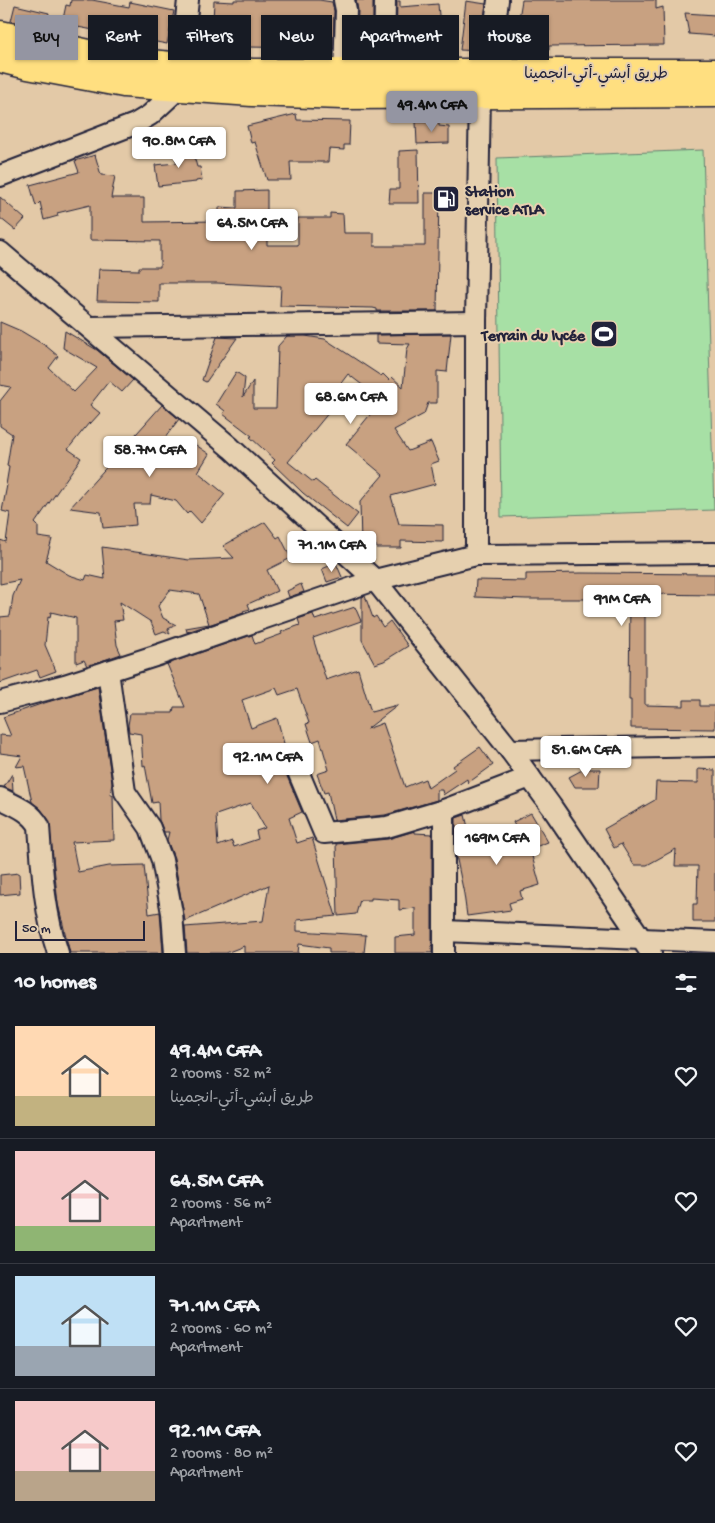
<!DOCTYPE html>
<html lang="en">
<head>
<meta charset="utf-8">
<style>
  :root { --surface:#171b24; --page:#242831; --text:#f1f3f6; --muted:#9ea1a6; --line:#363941; --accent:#9495a2 }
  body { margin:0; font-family:"Gochi Hand","Playpen Sans Arabic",sans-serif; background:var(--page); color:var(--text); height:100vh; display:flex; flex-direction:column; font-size:19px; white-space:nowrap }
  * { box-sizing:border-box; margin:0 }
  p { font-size:16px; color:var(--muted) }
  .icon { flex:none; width:28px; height:28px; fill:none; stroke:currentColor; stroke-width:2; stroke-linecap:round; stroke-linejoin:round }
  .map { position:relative; height:953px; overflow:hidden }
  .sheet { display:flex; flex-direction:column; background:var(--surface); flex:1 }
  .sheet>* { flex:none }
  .guide { position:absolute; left:15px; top:15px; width:685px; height:45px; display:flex; gap:10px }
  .scale { position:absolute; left:15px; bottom:12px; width:130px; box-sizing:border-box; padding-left:5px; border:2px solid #22223b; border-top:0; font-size:14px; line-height:18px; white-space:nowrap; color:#22223b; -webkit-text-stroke:4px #e6d0af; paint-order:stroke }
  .price { position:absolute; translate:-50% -42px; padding:0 11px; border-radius:5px; background:#fff; color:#222; font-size:16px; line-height:32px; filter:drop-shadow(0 1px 2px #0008) }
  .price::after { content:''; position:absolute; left:50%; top:30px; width:15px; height:11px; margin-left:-8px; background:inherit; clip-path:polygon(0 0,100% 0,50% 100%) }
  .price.on { background:var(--accent); color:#111 }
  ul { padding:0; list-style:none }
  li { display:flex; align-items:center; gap:15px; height:125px; padding:0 15px }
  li+li { border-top:1px solid var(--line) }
  li span { display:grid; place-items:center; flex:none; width:140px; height:100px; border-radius:0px; color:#555 }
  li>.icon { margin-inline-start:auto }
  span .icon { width:60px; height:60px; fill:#fffc; stroke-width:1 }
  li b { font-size:21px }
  h2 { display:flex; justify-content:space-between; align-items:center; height:60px; padding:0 15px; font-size:21px }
  .chip { padding:0 18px; border-radius:0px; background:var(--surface); box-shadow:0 1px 4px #0004; font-size:18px; line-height:45px }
  .chip.on { background:var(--accent); color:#111 }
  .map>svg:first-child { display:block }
  .green { fill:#a7e0a5; stroke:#648170 }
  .building { fill:#c8a181; stroke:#22223b; fill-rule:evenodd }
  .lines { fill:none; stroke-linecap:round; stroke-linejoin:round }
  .street-casing { stroke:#22223b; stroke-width:24 }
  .highway-casing { stroke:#22223b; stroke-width:31 }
  .street { stroke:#e6d0af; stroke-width:20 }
  .highway { stroke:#ffdf80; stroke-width:28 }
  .labels { text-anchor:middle; stroke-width:4; stroke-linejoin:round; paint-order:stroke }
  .street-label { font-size:16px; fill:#22223b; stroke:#e6d0af }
  .poi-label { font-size:16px; font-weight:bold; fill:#22223b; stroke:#e6d0af; text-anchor:start }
</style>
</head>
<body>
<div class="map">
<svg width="715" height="953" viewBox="0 0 715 953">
  <rect width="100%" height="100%" fill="#e3c9a7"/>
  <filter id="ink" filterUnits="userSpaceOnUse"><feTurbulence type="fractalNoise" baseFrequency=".02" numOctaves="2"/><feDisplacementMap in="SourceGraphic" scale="10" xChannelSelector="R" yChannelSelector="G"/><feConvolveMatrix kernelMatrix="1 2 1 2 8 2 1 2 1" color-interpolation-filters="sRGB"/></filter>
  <g filter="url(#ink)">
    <!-- green -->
    <path class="green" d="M703 150 714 510 501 517 497 158Z"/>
    <!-- building -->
    <g class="building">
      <path d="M71 0H92L129 7 130 2 174 11 167 44 62 24 66 5 70 6Z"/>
      <path d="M234 0H319L332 2 334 11 333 51 309 49V48L248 47V50L231 49 232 45 203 42 204 22H213L214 1 234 2Z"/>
      <path d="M356 0H373V21H361L360 40H357L358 10Z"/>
      <path d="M522 0H656V9L663 7 664 45 549 46V50L514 49Z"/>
      <path d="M397 1H400V7L438 4 442 50 423 51 422 49 396 48Z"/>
      <path d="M466 1 486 4 480 51 460 50Z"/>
      <path d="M15 5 49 13 45 28 11 21Z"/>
      <path d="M685 13 715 15V36L689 34Z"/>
      <path d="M296 114 297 120 350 121 349 145H344V150L329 149 328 162H290L291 180H267L255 142 251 143 247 126Z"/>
      <path d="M416 122H439V126L449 127V143L417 144Z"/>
      <path d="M191 145 197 167H200L202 180 196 181V182L158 186 155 165 177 163 173 150Z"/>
      <path d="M418 150 419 203H389L390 189H399V151Z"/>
      <path d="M95 155 101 175 115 176 111 198H144V222L219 221V207L237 208V191L267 190V245H298V218H330V213L343 214 344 233H374V246H425V193H439L437 311H377V309L373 308 280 306 281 286 217 283H159V302L97 301 99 269 139 270V267H160V241L90 240V205L57 213 58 216 44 220 40 202 36 206 30 185 79 172 75 161Z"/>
      <path d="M0 197 25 219 15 230 0 218Z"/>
      <path d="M0 322 21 331 46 346 58 356 49 368 74 392 97 368 63 348 65 331 97 350 133 380 122 392 109 381 90 405 100 413 90 424 89 423 68 449 81 458 35 523 38 526V537L52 539 46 561 69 575 85 580 87 575 105 579 102 547 189 560 234 558 223 546 265 522 277 538 280 536 291 558 267 570 277 591 248 604 250 609 243 611 244 613 187 632 186 628 209 624 199 594 170 590 158 606 163 618 176 625 168 629 170 634 164 631 156 634 151 622 120 602 123 620 114 621 117 645 121 654 87 666 84 660 76 663V618L51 612 50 618 48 617 45 645 56 671 40 677 37 670 0 683V617L10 616 13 596 20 580 0 584V540L6 542 10 513 2 511 7 485H6L9 467 7 466 12 434 0 426V401L11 387 0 385Z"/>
      <path d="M451 334 447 372 437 371V403H428L424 414 394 430 408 451 431 442 439 461 431 464 435 484 391 496 399 524 443 525V542L401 541V548H376V545L361 546 360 502 383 475 346 444 373 411 361 400 370 391 348 374 332 395 339 400 288 462 313 482 315 480 358 514 347 528 303 493 272 463 275 460 250 437 252 436 223 414 225 411 216 404 236 372 245 378 243 397 253 381V408H276L278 346 287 336H305L325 339 381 376 383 374 389 380 392 377 403 387 407 349 410 344 376 343V335Z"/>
      <path d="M217 337 237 338 206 382 202 380Z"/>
      <path d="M162 405 179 419 156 450 183 459 193 443 209 454 198 472 225 494 201 523 190 511 187 514 176 501 151 495 150 504H134L136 525 103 528 101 512 70 508Z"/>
      <path d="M336 563 342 577 327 582 322 569Z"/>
      <path d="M581 573 715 574V595L645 594V705L684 706V700H700V706H715V729L631 728V700H629L630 599H526L475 597 476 580 526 581V574Z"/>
      <path d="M301 584 304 592 289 597 287 591Z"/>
      <path d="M365 596 373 618 376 616 383 627 390 621 408 646 384 661 375 664 362 640V597Z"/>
      <path d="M355 607 361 621 313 638 326 680 358 669 371 712 397 705V706L367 729 383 723 405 787 425 779 428 788 455 769 453 766 480 747 493 765 468 783 467 779 443 795 442 790H437V800L385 815 334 820 328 792 324 793 317 774 329 770 320 739 312 742 306 724 309 723 297 689 279 695 276 688 242 700 251 728 277 718 285 747 280 755 281 762 302 812 289 818 297 843 312 838 336 916 297 920V931L366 935 364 953H329V948L299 944 298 953H244V946L226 953H187L185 927 263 921 269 885 185 921 174 858 167 840 169 832H164L159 820 158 802 152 803 145 765 143 766 141 734 129 732 128 725 130 713H173L174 707H185L167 664 252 635 255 644 282 634 281 632 300 625 298 619 313 614 315 620ZM251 803 265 828 256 831 258 839 234 847 232 841 218 846 216 815Z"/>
      <path d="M98 687 112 783 110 795H113L114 840 72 842 78 872 109 866 144 865 149 914 160 912 163 953H70L58 904 49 820 40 808 32 802 24 766 16 767 22 756 0 753V735L11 736 3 717 41 704Z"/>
      <path d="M584 769H600L599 787H575L569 777Z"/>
      <path d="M698 769 715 770V922H693V904H697L698 866H675L676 849 647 865H634L621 844 614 848 604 829 655 800 656 782 698 783Z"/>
      <path d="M12 774 13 791 4 787Z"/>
      <path d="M531 813 548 842 530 849 540 885 520 891 522 899 509 903 511 910 467 916 464 894 456 855V818L465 815 472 844 517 831 513 822Z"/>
      <path d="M415 831V833L432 834V953H395V937L415 935V908L399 910V900L371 898V900H360L356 914 338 916 336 844 388 839Z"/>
      <path d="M19 873 20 893 0 895V875Z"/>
    </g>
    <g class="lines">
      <!-- street casing -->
      <g class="street-casing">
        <g id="street">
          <path d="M489 72 498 0"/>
          <path d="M384 73 385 0"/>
          <path d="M344 74 346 10 344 0"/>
          <path d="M0 176 135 124 150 115 179 88 188 0"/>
          <path d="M0 252 231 448 375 580 510 750 551 806 651 953"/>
          <path d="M89 327 476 322"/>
          <path d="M476 555V322L480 95"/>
          <path d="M108 671 125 792 150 828 162 860 172 913 175 953"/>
          <path d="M0 702 65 685 158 655 375 580 476 555 715 553"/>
          <path d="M510 750 715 746"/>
          <path d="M292 757 324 833 387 827 444 810V953"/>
          <path d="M0 798C14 805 31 811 39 826 42 868 44 912 58 953"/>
          <path d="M444 810 530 777"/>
          <path d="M444 931 715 942"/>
        </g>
      </g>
      <!-- highway casing -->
      <g class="highway-casing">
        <g id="highway">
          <path d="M0 35 126 62 252 73H715"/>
          <path d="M0 58 28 65 124 83 252 92 343 95 715 93"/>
        </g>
      </g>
      <!-- street -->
      <use href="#street" class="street"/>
      <!-- highway -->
      <use href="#highway" class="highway"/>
    </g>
  </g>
  <!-- icons -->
  <defs>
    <g id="fuel-square" transform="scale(1.4375)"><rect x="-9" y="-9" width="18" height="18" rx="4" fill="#22223b" stroke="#e6d0af"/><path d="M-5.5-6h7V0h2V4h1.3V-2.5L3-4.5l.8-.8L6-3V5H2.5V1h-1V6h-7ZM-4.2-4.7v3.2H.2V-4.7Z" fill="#fff"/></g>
    <g id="stadium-square" transform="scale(1.4375)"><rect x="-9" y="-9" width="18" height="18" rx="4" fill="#22223b" stroke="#e6d0af"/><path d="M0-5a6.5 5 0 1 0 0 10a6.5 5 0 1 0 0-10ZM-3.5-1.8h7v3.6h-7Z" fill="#fff"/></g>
  </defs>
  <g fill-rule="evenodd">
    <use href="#fuel-square" x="446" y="199"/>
    <use href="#stadium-square" x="604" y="334"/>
  </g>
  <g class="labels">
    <!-- street labels -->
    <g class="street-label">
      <text x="596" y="78">طريق أبشي-أتي-انجمينا</text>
    </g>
    <!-- poi labels -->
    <g class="poi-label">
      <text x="465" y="196">Station<tspan x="465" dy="18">service ATLA</tspan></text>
      <text x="585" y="340" text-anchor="end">Terrain du lycée</text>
    </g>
  </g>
</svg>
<div class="scale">50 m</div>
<b class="price on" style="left:432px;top:133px">49.4M CFA</b>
<b class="price" style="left:179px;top:169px">90.8M CFA</b>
<b class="price" style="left:252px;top:251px">64.5M CFA</b>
<b class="price" style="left:351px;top:425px">68.6M CFA</b>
<b class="price" style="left:150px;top:478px">58.7M CFA</b>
<b class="price" style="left:332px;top:573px">71.1M CFA</b>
<b class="price" style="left:622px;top:627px">91M CFA</b>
<b class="price" style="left:586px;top:778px">51.6M CFA</b>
<b class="price" style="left:268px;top:785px">92.1M CFA</b>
<b class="price" style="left:497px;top:866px">169M CFA</b>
<div class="guide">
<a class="chip on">Buy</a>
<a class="chip">Rent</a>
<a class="chip">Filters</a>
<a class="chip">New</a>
<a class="chip">Apartment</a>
<a class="chip">House</a>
</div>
</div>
<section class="sheet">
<h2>10 homes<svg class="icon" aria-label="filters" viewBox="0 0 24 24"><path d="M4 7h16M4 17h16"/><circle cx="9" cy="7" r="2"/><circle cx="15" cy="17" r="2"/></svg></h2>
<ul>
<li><span style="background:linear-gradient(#ffd9b3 70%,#c2b280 0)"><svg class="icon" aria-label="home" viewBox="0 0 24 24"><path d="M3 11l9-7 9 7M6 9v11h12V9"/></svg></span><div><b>49.4M CFA</b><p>2 rooms · 52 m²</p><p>طريق أبشي-أتي-انجمينا</p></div><svg class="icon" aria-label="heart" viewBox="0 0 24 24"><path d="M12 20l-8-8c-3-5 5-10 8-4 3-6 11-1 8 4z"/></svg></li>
<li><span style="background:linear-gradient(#f6c9c9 75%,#8fb573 0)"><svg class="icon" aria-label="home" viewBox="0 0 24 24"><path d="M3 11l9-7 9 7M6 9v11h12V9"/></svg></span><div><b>64.5M CFA</b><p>2 rooms · 56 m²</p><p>Apartment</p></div><svg class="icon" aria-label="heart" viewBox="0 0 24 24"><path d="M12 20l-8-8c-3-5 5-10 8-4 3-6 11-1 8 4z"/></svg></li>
<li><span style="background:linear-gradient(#bfe0f5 70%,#9aa5b1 0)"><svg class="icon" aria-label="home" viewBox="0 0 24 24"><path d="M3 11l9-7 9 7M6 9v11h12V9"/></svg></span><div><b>71.1M CFA</b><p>2 rooms · 60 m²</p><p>Apartment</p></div><svg class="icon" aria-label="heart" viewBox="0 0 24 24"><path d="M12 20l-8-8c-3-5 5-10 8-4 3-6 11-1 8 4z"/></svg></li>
<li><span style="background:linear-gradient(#f6c9c9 70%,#b9a48a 0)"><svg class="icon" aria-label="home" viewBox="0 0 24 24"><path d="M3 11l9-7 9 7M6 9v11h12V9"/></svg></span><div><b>92.1M CFA</b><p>2 rooms · 80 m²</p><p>Apartment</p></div><svg class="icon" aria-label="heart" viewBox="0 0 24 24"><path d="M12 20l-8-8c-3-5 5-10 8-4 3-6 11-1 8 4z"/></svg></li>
</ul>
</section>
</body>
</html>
